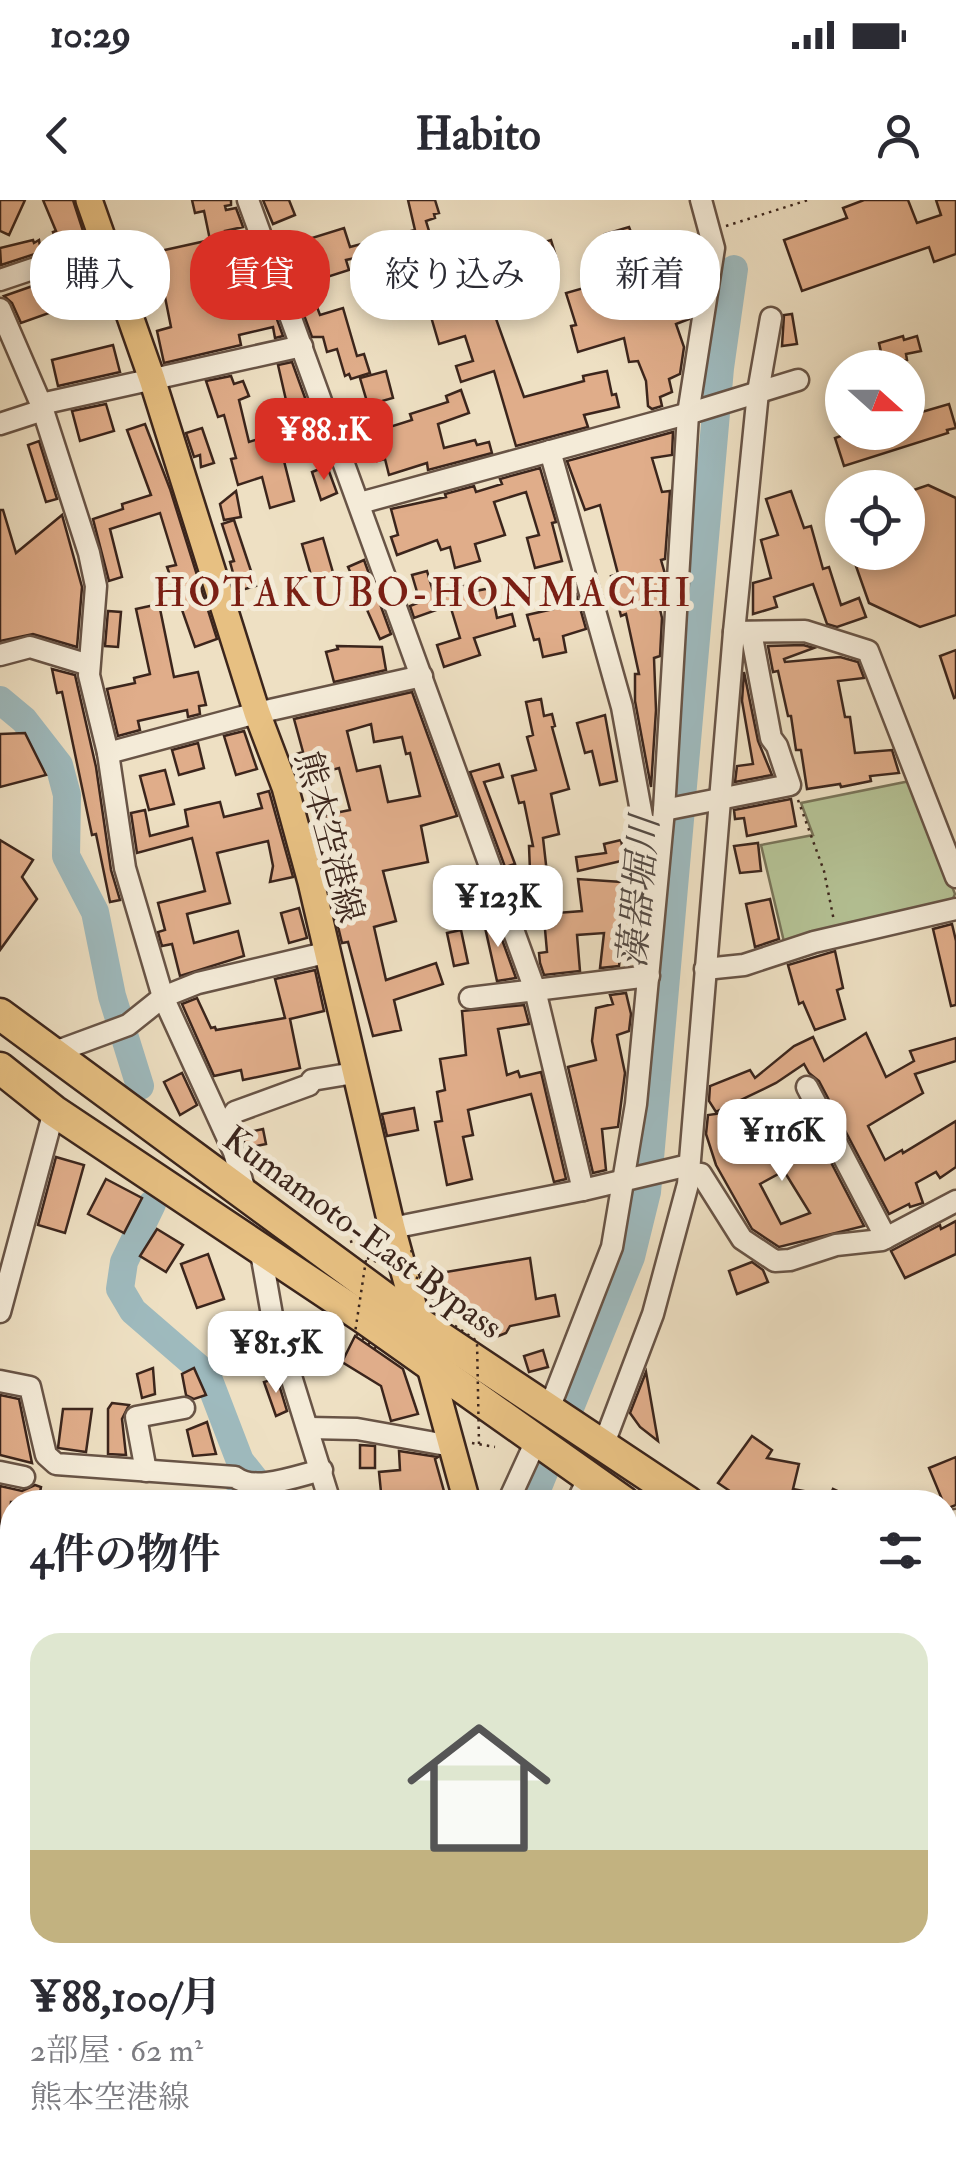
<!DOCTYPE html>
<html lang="ja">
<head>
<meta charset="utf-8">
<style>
  :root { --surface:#fff; --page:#f2f2f3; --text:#2b2b33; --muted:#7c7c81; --accent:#d93025 }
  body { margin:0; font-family:"IM FELL Double Pica","Noto Serif JP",serif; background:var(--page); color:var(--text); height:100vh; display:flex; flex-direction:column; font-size:38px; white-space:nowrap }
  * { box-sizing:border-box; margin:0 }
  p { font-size:32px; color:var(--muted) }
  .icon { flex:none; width:55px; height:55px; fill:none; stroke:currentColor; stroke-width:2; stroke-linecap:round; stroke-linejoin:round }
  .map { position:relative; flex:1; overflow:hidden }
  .side { position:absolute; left:0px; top:1290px; width:958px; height:670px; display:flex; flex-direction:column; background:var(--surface); border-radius:40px 40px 0 0; box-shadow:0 5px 15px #0003 }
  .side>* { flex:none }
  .guide { position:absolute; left:30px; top:30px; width:898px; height:90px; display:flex; gap:20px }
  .needle { width:65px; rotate:111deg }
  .buttons { position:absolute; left:825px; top:150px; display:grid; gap:20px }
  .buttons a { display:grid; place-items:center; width:100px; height:100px; border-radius:50%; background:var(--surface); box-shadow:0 5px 15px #0003; font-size:50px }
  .price { position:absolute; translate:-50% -85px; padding:0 22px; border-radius:20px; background:#fff; color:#222; font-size:32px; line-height:65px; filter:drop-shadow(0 2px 5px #0008) }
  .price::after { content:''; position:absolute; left:50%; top:60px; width:30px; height:22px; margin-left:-15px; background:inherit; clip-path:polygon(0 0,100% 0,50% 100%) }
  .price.active { background:var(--accent); color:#fff }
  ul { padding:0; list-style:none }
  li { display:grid; align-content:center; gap:20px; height:530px; padding:0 30px }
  li span { display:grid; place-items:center; height:310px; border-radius:30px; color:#555 }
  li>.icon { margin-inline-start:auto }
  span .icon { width:180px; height:180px; fill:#fffc; stroke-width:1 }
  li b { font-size:42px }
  h2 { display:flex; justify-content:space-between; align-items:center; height:120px; padding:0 30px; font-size:42px }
  .tag { padding:0 35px; border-radius:40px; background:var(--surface); box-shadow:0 5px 15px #0003; font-size:35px; line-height:90px }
  .tag.active { background:var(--accent); color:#fff }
  .status { display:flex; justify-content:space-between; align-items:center; height:70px; padding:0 50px; background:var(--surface); direction:ltr }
  .status svg { height:28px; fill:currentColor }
  header { display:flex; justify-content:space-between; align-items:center; height:130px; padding:0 30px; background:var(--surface); font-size:45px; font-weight:700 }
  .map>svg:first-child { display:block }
  .green { fill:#b5c396; stroke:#787459; stroke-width:2.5 }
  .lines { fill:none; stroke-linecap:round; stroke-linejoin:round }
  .river { stroke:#9ebabe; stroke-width:28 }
  .building { fill:#e0ad8a; stroke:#3b251c; stroke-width:2.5; fill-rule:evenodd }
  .minor-casing { stroke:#685446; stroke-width:25 }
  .major-casing { stroke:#3b251c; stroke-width:30 }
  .highway-casing { stroke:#3b251c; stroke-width:35 }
  .path { stroke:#3b251c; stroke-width:2.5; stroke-dasharray:2.5 5; stroke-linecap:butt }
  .minor { stroke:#f4ebd8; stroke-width:20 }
  .major { stroke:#e7c082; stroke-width:25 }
  .highway { stroke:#e7c082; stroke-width:30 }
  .path-bridge { stroke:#3b251c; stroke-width:2.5; stroke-dasharray:2.5 5; stroke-linecap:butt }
  .labels { text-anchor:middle; stroke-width:10; stroke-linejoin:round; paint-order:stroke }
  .street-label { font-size:35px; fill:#3b251c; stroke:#f4ebd8 }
  .water-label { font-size:38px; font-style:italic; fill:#544a44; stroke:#f4ebd8 }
  .quarter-label { font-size:40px; letter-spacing:2.5px; fill:#7a1f14; stroke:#f4ebd8 }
</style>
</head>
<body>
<div class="status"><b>10:29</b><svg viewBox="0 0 49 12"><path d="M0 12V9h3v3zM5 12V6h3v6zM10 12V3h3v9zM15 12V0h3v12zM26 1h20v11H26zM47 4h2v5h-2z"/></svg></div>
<header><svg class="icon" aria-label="back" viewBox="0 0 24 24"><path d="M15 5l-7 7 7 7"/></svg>Habito<svg class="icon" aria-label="person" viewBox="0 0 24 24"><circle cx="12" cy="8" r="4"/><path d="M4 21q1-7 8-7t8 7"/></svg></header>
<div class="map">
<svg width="956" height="1960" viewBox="0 0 956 1960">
  <rect width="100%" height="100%" fill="#eee0c3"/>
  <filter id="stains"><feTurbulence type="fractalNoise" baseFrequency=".002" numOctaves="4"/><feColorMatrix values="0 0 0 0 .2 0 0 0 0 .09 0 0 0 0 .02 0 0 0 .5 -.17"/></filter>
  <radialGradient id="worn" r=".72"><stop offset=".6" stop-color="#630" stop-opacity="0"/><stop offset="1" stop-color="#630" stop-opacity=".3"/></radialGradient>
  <!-- green -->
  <path class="green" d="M910 581 955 694 950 705 785 746 761 645 813 635 801 603Z"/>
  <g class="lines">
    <!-- river -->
    <g class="river">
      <path d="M0 500 24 520 59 565 67 595 66 656 95 712 112 796 140 886"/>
      <path d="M152 1004 124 1062 120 1089 133 1111 207 1175 240 1261 263 1290 233 1302"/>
      <path d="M532 1302 631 1057 647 992 720 168 734 69"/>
      <path d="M262 1960 268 1948"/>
    </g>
  </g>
  <!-- building -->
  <g class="building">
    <path d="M0 0H25L9 35 0 31Z"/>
    <path d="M43 0H73L85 37 58 46 53 32 56 31Z"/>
    <path d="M192 0H231V5L225 6 226 10 236 8 242 24 243 27 225 31 235 74 210 79 217 104 247 97 249 105 270 100 283 136 275 138 273 127 239 135 241 145 164 163 157 131 171 127 160 72 138 77 133 57 210 40 204 11 195 13Z"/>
    <path d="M263 0H289L295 15 273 24Z"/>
    <path d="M408 0H435L439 13 434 14 435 18 426 21 440 67 454 63 464 95 485 88 524 197 584 181 583 176 607 171 612 195 616 194 619 207 584 215 588 227 516 246 494 171 461 182 456 166 473 161 465 136 439 144 427 103 411 108 396 49 346 60 349 70 308 83 320 115 343 108 357 156 364 154 370 173 351 179 349 174 345 176 337 149 327 152 323 137H312L286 66 290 64 283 47 344 28 350 47 415 30Z"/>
    <path d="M864 0H908L917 23 941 15 936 0H956V54L934 62 929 47 802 91 784 40 847 18 843 8Z"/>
    <path d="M629 27 637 48 611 56 605 34Z"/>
    <path d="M33 40 34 43 39 40 41 52 1 65 0 48Z"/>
    <path d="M551 40 557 60 531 68 525 48Z"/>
    <path d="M687 60 694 75 677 84 670 69Z"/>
    <path d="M94 64 106 97 81 105 69 73Z"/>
    <path d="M647 70 661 106 686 98 690 112 689 119 676 124 684 147 680 174 669 179 672 192 660 197 662 206 652 209 648 206 646 181 638 161 629 162 624 138 578 152 571 126 576 125 566 93Z"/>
    <path d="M47 81 52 112 21 123 12 103 4 96Z"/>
    <path d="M792 114 797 144 782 146 784 115Z"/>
    <path d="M903 136 904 140 917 136 921 151 906 154 907 160 884 165 879 143Z"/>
    <path d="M113 145 120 172 58 186 52 160Z"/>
    <path d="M292 162 324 250 316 253 312 237 300 240 288 209 278 165Z"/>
    <path d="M386 171 393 198 368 205 360 178Z"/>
    <path d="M231 176 234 184 243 181 249 196 239 200 249 242 277 233 294 301 270 308 262 277 238 285 231 259 236 258 224 215 218 217 206 181Z"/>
    <path d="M461 190 469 213 438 224 444 248 475 240 477 245 489 242 492 253 428 270 427 263 389 275 385 259 377 261 370 239 382 236 380 230 412 220 410 214 448 202 446 196Z"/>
    <path d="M106 204 114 231 80 241 72 211Z"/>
    <path d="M949 204 956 228 947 230 948 233 844 266 835 238 852 232H908V216Z"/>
    <path d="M145 224 170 289 217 439 195 447 167 367 176 365 160 313 110 329 122 377 109 381 93 319 123 309 122 304 151 295 127 230Z"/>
    <path d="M202 228 214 263 201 267 200 255 194 257 186 233Z"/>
    <path d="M673 232 672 255 652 258 662 292 670 291 665 359 661 360 665 374 663 404 659 405 662 418 660 456 654 458 656 510 651 587 635 501V474H639L626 414 621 416 611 376 618 374 600 305 585 310 567 261Z"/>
    <path d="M39 241 57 299 46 302 28 245Z"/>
    <path d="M327 266 337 293 321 300 312 272Z"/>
    <path d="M540 268 556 322 552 323 562 361 535 368 527 338 539 335 526 292 494 302 505 335 475 344 480 361 455 368 450 347 441 350 437 340 397 355 391 337 398 335 391 309 446 297 445 294 474 286 476 292 502 284 500 279Z"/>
    <path d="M928 285 956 298V415L920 427 869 403 851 352H908V292Z"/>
    <path d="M236 291 241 317 224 320 220 304Z"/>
    <path d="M791 291 804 328 811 326 823 369 829 367 841 405 859 398 866 417 837 427 827 424 813 384 774 397 777 407 753 414V383L771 378 761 340 778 335 766 299Z"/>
    <path d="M0 310H3L16 353 62 315 82 387 77 447 33 434 0 441Z"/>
    <path d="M234 320 256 386 238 391 230 362 234 361 222 324Z"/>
    <path d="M323 338 334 376 313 382 302 344Z"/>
    <path d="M364 360 391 434 380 439 348 367Z"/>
    <path d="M427 371 434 395 467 385 470 392 491 388 497 418 512 414 515 426 474 438 480 455 444 467 437 445 460 438 450 405 414 418 410 406 420 402 412 375Z"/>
    <path d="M576 394 586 429 563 436 566 452 543 457 539 439 534 440 527 415 553 409 551 402Z"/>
    <path d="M159 404 174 477 198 472 206 505 199 506 200 514 188 517 187 510 138 521 140 530 118 536 107 489 135 483 134 478 150 474 136 409Z"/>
    <path d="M108 411 121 412 118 447 105 446Z"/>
    <path d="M803 445 814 448 784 459 785 462 840 457 858 462 864 478 838 481 845 517H850L855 553 892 550 899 573 870 576 871 581 841 587 840 584 807 589 801 550H796L791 516H788L778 471 773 472 768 446Z"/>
    <path d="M337 446 382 447 386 470 334 482 326 452 338 449Z"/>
    <path d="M956 450V497L954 498 940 456Z"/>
    <path d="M52 469 75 475 96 567 111 670 120 700 110 702 96 634 92 635 62 492 57 493Z"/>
    <path d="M744 472 758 541 772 575 735 582 737 566 753 564 742 501Z"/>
    <path d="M412 492 457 616 421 626 428 662 383 671 396 721 374 727 386 780 436 763 443 784 394 800 401 830 373 836 348 742 342 743 334 710 353 706 341 639 331 641 325 615 350 610 339 568 328 571 327 567 299 575 293 555 303 552 294 519ZM371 524 374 542 402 537 406 554 410 553 420 596 388 602 380 566 357 571 347 531Z"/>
    <path d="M541 499 544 516 552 514 555 526 552 527 569 589 551 594 559 634 543 638 550 700 555 699 557 713 582 711 578 679 636 683 634 708H626L619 766 600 768 604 733 577 735 580 771 544 775 540 763 539 753 547 752 544 718 537 719 534 696H531L529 646H533L524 602 519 603 512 576 536 570 527 537 533 535 526 502Z"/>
    <path d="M605 515 617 581 600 585 592 551 585 553 577 523Z"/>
    <path d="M244 531 257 569 236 575 224 536Z"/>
    <path d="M25 533 46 575 0 587V534Z"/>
    <path d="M198 543 204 568 179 575 172 550Z"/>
    <path d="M499 564 503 577 484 582 515 664 505 667 470 572Z"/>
    <path d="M165 570 174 604 149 610 140 576Z"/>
    <path d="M269 591 293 677 270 682 273 666 268 641 217 653 230 703 187 714 194 743 238 731 244 756 180 776 172 744 162 746 158 732 165 730 158 703 205 691 192 638 137 653 131 613 145 610 150 636 188 626 185 610 202 606 220 602 224 617 262 608 258 594Z"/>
    <path d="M791 599 796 626 747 636 744 618 735 619 734 610Z"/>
    <path d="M0 640 33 660 22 677 37 699 0 750Z"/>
    <path d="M621 640 623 651 632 650 634 658 578 671 576 657 606 653 604 644Z"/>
    <path d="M758 643 761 671 740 673 734 646Z"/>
    <path d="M770 699 779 739 755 747 746 704Z"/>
    <path d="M299 708 307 738 289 743 281 713Z"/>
    <path d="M492 712 516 778 497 781 482 714Z"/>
    <path d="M952 724 956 741V805L951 806 933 729Z"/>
    <path d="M461 730 468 763 454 766 447 733Z"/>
    <path d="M835 751 843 788 837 790 845 819 815 830 803 802 799 804 788 765Z"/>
    <path d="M315 770 324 811 290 819 300 868 243 880 241 870 214 876 182 804 197 798 211 828 215 827 216 830 285 818 275 779Z"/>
    <path d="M626 793 631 814 629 831 617 835 625 873 618 927 602 929 606 970 593 973 568 867 596 860 592 841 596 808 613 804 610 795Z"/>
    <path d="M524 805 529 824 498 829 507 875 518 871 520 877 541 872 566 979 554 982 531 894 468 910 473 935 463 937 472 979 447 985 435 922 442 921 437 892 445 890 440 859 466 855 462 811Z"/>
    <path d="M866 833 886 877 914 861 910 851 956 838V861L915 874 923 893 868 926 885 960 902 950 903 953 956 921V967L940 978 936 972 916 983 923 1003 910 1007 909 1004 889 1014 819 881 809 873 804 864 776 883 716 912 709 901 710 886 750 870 755 878 794 846 813 837 824 861Z"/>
    <path d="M182 873 197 905 180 915 164 882Z"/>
    <path d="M414 908 418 930 387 936 382 914Z"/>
    <path d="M722 913 739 946 784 916 805 954 823 947 864 1026 779 1047 752 1029 716 965 706 934 708 915ZM784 971 810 1013 781 1024 760 984Z"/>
    <path d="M263 929 266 944 247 948 241 934Z"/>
    <path d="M56 957 84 965 65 1033 38 1025Z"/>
    <path d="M106 979 142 998 124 1033 88 1014Z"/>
    <path d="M956 1021V1054L905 1078 891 1051 940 1025 941 1029Z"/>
    <path d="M157 1029 183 1045 166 1072 140 1056Z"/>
    <path d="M208 1054 224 1099 197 1108 181 1064Z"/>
    <path d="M530 1058 536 1099 555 1095 559 1116 510 1126 506 1133 491 1139 451 1105 445 1106 440 1073Z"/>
    <path d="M752 1062 763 1070 768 1082 737 1094 729 1071Z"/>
    <path d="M355 1136 403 1169 418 1214 391 1221 381 1186 342 1162Z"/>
    <path d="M543 1150 548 1167 529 1172 524 1156Z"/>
    <path d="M153 1168 155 1194 142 1198 137 1174Z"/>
    <path d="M194 1168 206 1195 194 1199 186 1195 182 1174Z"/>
    <path d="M646 1172 658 1241 640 1227 630 1213Z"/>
    <path d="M277 1178 287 1211 276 1216 264 1182Z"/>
    <path d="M0 1195 19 1199 32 1263 0 1255Z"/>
    <path d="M112 1203 129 1205 122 1219 126 1255 108 1254V1209Z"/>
    <path d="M63 1209H92L86 1252 58 1248Z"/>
    <path d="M207 1222 216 1254 193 1256 187 1230Z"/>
    <path d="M752 1236 772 1250 767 1258 799 1264 793 1289 830 1296 833 1289 861 1302H746L718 1283Z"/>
    <path d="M360 1245 375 1246V1268H360Z"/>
    <path d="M399 1251 438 1257 435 1259 447 1302H382L379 1272 400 1270Z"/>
    <path d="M956 1257V1305L946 1309 929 1268Z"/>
    <path d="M35 1285 41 1287 38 1302H11L8 1328H0V1286L22 1291Z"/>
    <path d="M12 1722V1759L1 1773 12 1784V1819L0 1828V1738Z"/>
    <path d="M810 1948H868L873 1960H815Z"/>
  </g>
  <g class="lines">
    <!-- minor casing -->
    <g class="minor-casing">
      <g id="minor">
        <path d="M248 0 535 790 583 990"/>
        <path d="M0 80 104 45"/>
        <path d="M0 109 41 204 89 353 96 386 89 475 108 553 125 668 163 797 234 952 246 995"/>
        <path d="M771 118 758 192 734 432 805 431 868 451 956 677"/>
        <path d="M41 204 302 146"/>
        <path d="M0 224 43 210"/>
        <path d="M550 251 622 507 651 666"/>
        <path d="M360 303 697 211 798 180"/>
        <path d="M0 455 30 447 89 465"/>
        <path d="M108 553 257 513 422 476"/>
        <path d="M664 610 790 585 777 546 771 538 751 432"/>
        <path d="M705 769 744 765 814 742 956 709"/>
        <path d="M470 798 649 776"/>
        <path d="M55 852 128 825 163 797 198 783 325 753"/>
        <path d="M807 887 886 1038"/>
        <path d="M224 929 235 912 309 885 312 880 354 873"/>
        <path d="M689 973 701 974 742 1039 775 1061 790 1060 836 1045 882 1040 956 1001"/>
        <path d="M392 1028 583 990 689 965"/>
        <path d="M260 1047 272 1115 330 1302"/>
        <path d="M0 1112 54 911"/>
        <path d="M0 1181 30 1187 46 1255 56 1264 235 1277C255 1293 299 1275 322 1270"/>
        <path d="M549 1209 612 1047 636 904 664 610 688 214 714 48 701 0"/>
        <path d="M309 1228 357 1229 452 1246"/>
        <path d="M603 1246 653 1114 688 984 734 432"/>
        <path d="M146 1271 136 1217 184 1208"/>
        <path d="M0 1272 24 1277"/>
        <path d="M508 1302 536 1241"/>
        <path d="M577 1302 588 1279"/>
        <path d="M945 1324 956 1320"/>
        <path d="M945 1356 956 1359"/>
        <path d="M945 1593 956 1607 945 1614"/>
        <path d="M945 1639 956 1633"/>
        <path d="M0 1702 12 1686"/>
        <path d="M945 1807 953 1821"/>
        <path d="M0 1849 12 1835"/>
        <path d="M0 1865 12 1877"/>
        <path d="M483 1948 484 1960"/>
        <path d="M760 1948 767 1960"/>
        <path d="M882 1948 888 1960"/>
        <path d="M60 1960 85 1948"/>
        <path d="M189 1960 201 1948"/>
        <path d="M226 1960 232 1948"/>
        <path d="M565 1960 593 1948"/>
      </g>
    </g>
    <!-- major casing -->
    <g class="major-casing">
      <g id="major">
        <path d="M89 0 152 179 257 513 285 587 311 682 392 1028 467 1302"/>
        <path d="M636 1948 639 1960"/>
      </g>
    </g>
    <!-- highway casing -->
    <g class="highway-casing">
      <g id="highway">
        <path d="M0 814 419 1123 688 1302"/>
        <path d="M0 868 54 911 364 1118 624 1302"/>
        <path d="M945 1480 956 1488"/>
        <path d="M945 1531 956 1538"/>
      </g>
    </g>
    <!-- path -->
    <g class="path">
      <path d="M726 26 808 0"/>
      <path d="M798 600 824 671 834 721"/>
      <path d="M350 1042 373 1035"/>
      <path d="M472 1243 495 1247"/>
      <path d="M214 1302 225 1295"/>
      <path d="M0 1598 12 1596"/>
      <path d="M292 1960 297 1948"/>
    </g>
    <!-- minor -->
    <use href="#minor" class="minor"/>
    <!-- major -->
    <use href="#major" class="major"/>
    <!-- highway -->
    <use href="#highway" class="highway"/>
    <!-- path-bridge -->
    <g class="path-bridge">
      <path d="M364 1038 367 1053 355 1133 380 1151"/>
      <path d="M411 1050 438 1114 477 1141 479 1244"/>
      <path d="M367 1058 420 1079"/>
    </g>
  </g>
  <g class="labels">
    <!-- street labels -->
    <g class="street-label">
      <text transform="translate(330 637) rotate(75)" y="12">熊本空港線</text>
      <text transform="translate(363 1032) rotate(36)" y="12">Kumamoto-East Bypass</text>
    </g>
    <!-- water labels -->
    <g class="water-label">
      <text transform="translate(638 692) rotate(-85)" y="13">藻器堀川</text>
    </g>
    <!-- quarter labels -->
    <g class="quarter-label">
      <text x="423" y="406">HOTAKUBO-HONMACHI</text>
    </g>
  </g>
  <rect width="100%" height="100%" filter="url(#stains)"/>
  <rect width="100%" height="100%" fill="url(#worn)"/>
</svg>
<div class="buttons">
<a><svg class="needle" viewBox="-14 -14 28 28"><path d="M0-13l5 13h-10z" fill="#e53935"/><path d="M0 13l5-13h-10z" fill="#7c7c81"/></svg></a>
<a><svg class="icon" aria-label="locate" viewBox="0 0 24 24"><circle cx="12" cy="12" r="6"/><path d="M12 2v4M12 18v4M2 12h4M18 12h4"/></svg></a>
</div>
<b class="price active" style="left:324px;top:283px">¥88.1K</b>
<b class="price" style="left:498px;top:750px">¥123K</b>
<b class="price" style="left:782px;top:984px">¥116K</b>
<b class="price" style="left:276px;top:1196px">¥81.5K</b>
<div class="guide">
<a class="tag">購入</a>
<a class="tag active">賃貸</a>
<a class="tag">絞り込み</a>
<a class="tag">新着</a>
</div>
<section class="side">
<h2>4件の物件<svg class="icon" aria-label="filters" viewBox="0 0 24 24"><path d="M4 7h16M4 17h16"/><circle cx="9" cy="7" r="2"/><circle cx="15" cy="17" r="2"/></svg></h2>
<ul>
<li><span style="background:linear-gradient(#dfe7d0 70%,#c2b280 0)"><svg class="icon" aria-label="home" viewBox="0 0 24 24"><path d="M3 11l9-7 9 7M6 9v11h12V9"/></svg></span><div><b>¥88,100/月</b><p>2部屋 · 62 m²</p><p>熊本空港線</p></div></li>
</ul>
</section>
</div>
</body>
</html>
